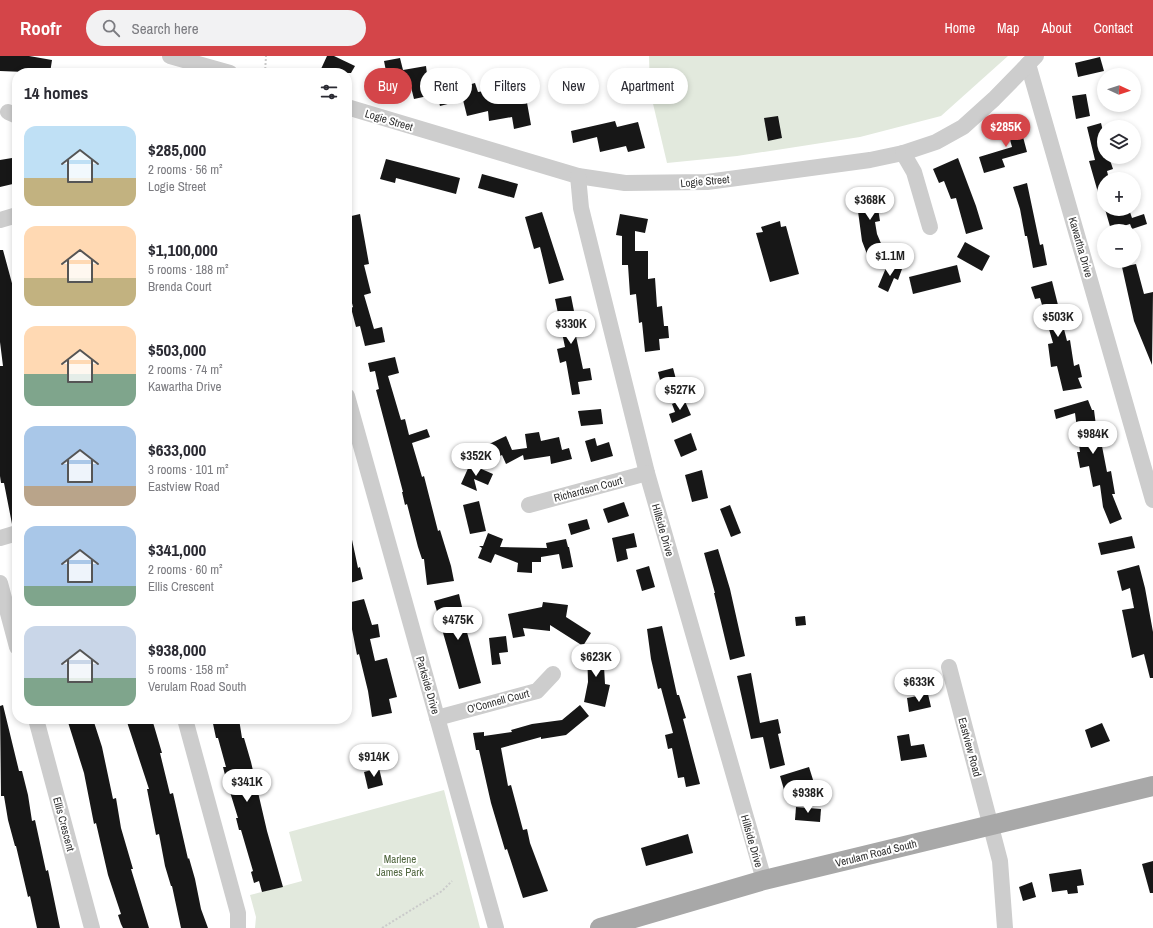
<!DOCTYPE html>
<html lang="en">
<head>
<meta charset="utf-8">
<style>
  :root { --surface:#fff; --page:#f2f2f3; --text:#2b2b33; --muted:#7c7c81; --accent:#d44549 }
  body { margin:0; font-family:"Archivo Narrow",sans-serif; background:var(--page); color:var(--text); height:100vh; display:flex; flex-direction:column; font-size:15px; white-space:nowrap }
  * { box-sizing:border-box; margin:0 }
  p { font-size:13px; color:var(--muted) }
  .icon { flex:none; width:22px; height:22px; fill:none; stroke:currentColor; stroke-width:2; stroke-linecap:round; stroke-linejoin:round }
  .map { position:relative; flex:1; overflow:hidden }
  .sheet { position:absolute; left:12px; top:12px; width:340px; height:656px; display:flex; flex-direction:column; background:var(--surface); border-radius:16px; box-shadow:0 2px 6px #0003 }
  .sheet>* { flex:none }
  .banner { position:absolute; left:364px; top:12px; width:380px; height:36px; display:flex; gap:8px }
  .needle { width:26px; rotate:93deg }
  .tools { position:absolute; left:1097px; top:12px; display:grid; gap:8px }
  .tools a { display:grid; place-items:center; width:44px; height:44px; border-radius:50%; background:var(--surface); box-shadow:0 2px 6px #0003; font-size:20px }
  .price { position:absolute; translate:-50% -34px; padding:0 9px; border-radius:14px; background:#fff; color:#222; font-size:13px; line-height:26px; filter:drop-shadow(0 1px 2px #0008) }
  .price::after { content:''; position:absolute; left:50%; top:24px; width:12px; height:9px; margin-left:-6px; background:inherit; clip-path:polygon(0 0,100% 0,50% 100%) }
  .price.active { background:var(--accent); color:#fff }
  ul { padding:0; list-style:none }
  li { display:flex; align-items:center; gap:12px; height:100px; padding:0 12px }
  li span { display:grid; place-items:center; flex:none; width:112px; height:80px; border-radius:12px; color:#555 }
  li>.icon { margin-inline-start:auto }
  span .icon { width:48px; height:48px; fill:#fffc; stroke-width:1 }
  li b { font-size:17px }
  h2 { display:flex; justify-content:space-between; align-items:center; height:48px; padding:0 12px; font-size:17px }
  .pill { padding:0 14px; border-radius:18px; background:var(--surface); box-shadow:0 2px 6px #0003; font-size:14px; line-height:36px }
  .pill.active { background:var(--accent); color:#fff }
  header { display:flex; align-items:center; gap:24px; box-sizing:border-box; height:56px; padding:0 20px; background:var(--accent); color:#fff }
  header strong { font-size:19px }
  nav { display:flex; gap:22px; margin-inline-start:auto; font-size:14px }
  .search { width:280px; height:36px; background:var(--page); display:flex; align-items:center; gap:10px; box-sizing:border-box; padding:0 14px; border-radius:22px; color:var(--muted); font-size:15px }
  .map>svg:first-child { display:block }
  .green { fill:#e2e9dd }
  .building { fill:#171717 }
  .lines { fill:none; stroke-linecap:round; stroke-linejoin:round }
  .path { stroke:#cacaca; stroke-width:2; stroke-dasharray:2 2; stroke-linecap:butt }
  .minor { stroke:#cdcdcd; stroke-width:16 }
  .major { stroke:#a8a8a8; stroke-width:20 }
  .labels { text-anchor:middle; stroke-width:4; stroke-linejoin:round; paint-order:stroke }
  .street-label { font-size:11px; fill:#303030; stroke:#fff }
  .park-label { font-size:11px; fill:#526841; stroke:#fff }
</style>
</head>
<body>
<header>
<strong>Roofr</strong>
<div class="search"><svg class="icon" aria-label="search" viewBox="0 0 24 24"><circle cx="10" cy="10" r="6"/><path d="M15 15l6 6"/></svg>Search here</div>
<nav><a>Home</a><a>Map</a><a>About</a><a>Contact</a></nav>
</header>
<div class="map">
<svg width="1153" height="872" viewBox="0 0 1153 872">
  <rect width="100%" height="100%" fill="#fff"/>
  <!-- green -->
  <g class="green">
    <path d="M649 0H1008L941 60 860 81 737 100 667 107 650 35Z"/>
    <path d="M444 734 480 872H255L256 861 250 839 302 825 289 776Z"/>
  </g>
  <!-- building -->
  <g class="building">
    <path d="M0 0H29L52 4 50 17 0 15Z"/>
    <path d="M327 0H334L355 10 351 17H330L321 13Z"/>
    <path d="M1100 1 1104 15 1078 21 1075 7Z"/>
    <path d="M400 2 403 14 426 10 427 18 449 12 454 33 475 27 478 36 501 32 503 46 526 41 531 69 514 73 512 61 489 65 488 55 467 60 463 44 440 50 437 38 414 43 411 31 390 35 384 5Z"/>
    <path d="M1086 38 1090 60 1076 63 1072 40Z"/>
    <path d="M778 60 782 82 768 85 764 62Z"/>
    <path d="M1018 62 1027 96 1002 103 1005 111 984 117 979 101 1012 91 1005 65Z"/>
    <path d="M615 65 617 71 638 66 645 92 628 96 626 90 600 96 597 81 573 87 571 75Z"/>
    <path d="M1101 67 1104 79V101H1109L1113 113 1107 115 1109 123H1104V147H1101L1089 105 1095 104 1087 71Z"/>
    <path d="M12 102 17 127 0 131V104Z"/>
    <path d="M958 102 976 150 983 173 966 178 956 142 951 143 944 125 939 127 933 113Z"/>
    <path d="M386 103 460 122 456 138 396 122 395 127 380 123Z"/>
    <path d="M482 118 518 128 514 142 478 132Z"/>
    <path d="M1027 127 1040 189 1043 188 1047 209 1033 212 1027 180H1025L1020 153 1013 131Z"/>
    <path d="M879 131 881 146H877L880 165 875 166 877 178 886 199 870 206 862 185 855 133Z"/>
    <path d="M1105 153H1129L1132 162 1144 158 1147 168 1132 173 1130 168 1111 174Z"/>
    <path d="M542 156 564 224 549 228 540 191 534 193 525 161Z"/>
    <path d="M360 158 369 208 364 209 371 237 364 239 374 273 382 271 385 286 365 290 360 270 356 271 351 252 353 251 347 228 351 227 347 208V161Z"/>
    <path d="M620 158 648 163 645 177 635 175V195H648V223L655 222 657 251 662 250 664 270H668L669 282 659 283 660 294 645 296 642 266 639 267 636 238 630 239 628 209H622V180L616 179Z"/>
    <path d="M780 165 781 171 786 170 799 218 770 226 756 177 763 176 761 171Z"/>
    <path d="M965 186 990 200 982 215 957 201Z"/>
    <path d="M0 194H3L16 242 12 243 17 263V351H14L15 381H17V468H12L4 427H1L0 420V310H3L0 286Z"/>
    <path d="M888 207 902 213 898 224 894 222 888 236 878 231Z"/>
    <path d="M1136 208 1144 238 1153 236 1152 309 1134 265 1122 211Z"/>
    <path d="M957 209 961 226 913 238 909 221Z"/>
    <path d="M1052 225 1067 285 1070 284 1074 310 1079 308 1082 321 1078 322 1082 332 1063 335 1057 310 1051 311 1048 288 1053 287 1040 242 1035 243 1031 231Z"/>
    <path d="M571 240 576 265 573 266 583 313 590 312 592 324 578 326 580 338 572 339 566 305 560 307 557 293 565 291 555 243Z"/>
    <path d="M395 301 399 317 388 320 401 364 405 363 409 379 427 373 430 381 412 387 422 421 424 420 438 475 440 474 451 510 454 525 427 529 424 503H422L418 491 407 448 405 449 402 436H403L376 334 379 333 375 315 370 316 368 307Z"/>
    <path d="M673 312 677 327 662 332 658 316Z"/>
    <path d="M684 343 691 359 672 367 669 358 675 356 672 348Z"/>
    <path d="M1088 344 1092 354H1094L1098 385H1101L1107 416 1111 415 1115 438H1112L1122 463 1110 468 1103 451 1100 429 1093 431 1089 410 1080 412 1077 396H1080L1075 357 1056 363 1054 354Z"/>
    <path d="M601 353 603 368 581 370 578 355Z"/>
    <path d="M539 376 541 385 559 381 562 394 569 392 572 403 551 408 550 400 524 404 523 399 506 408 502 399 491 404 485 390 506 380 512 394 527 392 525 378Z"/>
    <path d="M691 377 697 394 681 401 674 384Z"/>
    <path d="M595 382 597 390 609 386 613 400 591 406 585 385Z"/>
    <path d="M470 408 493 418 488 429 474 423 477 435 461 428Z"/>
    <path d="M702 414 708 442 692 446 685 419Z"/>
    <path d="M479 445 486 475 470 478 463 449Z"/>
    <path d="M624 446 629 460 608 467 603 453Z"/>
    <path d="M730 449 741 477 731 481 720 453Z"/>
    <path d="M587 463 590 473 571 479 568 468Z"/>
    <path d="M488 477 503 483 500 491 547 492 546 487 566 483 568 491H569L573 511 562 513 559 498 541 501V506H532V517L517 516 518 507 495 498 491 507 478 502 482 492 479 490H483Z"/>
    <path d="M634 477 637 491 626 493 628 503 617 506 612 482Z"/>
    <path d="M347 479H351L358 512 360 511 363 523 347 528Z"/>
    <path d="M1132 480 1135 492 1101 499 1098 487Z"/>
    <path d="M718 493 730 533 745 600 730 604 714 537H715L704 497Z"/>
    <path d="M1139 509 1145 532 1153 576V622H1150L1144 598 1132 602 1122 554 1134 552 1130 532 1122 535 1117 515Z"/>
    <path d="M649 510 655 531 642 535 636 514Z"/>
    <path d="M459 538 462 551H460L481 627 459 633 434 545Z"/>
    <path d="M364 543 372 569 378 568 380 581 370 583 375 605 387 602 397 641 389 643 392 657 372 661 368 635 359 598 357 599 350 563 347 564V547Z"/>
    <path d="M543 546 568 549 566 561 591 577 583 590 550 569V575L523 572 525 580 513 582 508 558 542 551Z"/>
    <path d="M805 560 806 569 796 570 795 561Z"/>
    <path d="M662 570 677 639H679L686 662 683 663 700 728 686 731 684 721 678 722 672 692 668 693 665 679 673 677 661 632 658 633 651 603 647 573Z"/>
    <path d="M506 580 508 596 499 597 501 608 492 609 489 582Z"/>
    <path d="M587 592H603L605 628 610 629 605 651 584 646 588 626Z"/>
    <path d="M751 617 760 667 778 663 781 677 778 678 785 709 770 713 763 681 751 683 737 620Z"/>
    <path d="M928 638 931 651 909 656 907 642Z"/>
    <path d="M3 649 19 715H22L28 739 32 765 35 764 46 815 48 814 60 872H37L30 840 28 841 16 790H15L8 764 4 740H1L0 650Z"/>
    <path d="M580 649 589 660 566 679 541 683V681L501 692 508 730 511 729 523 774 527 773 530 787 548 835 523 842 507 793 505 794 491 747 479 694H476L473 677 484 676V680L512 676 511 674 532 668 562 664Z"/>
    <path d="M67 663H93L102 691 113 743 116 742 121 772 133 813H131L149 872H123L121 868 118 859 121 858 108 819 96 767 94 768 84 717Z"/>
    <path d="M126 663H152L162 697H160L170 738 173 737 188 803 189 802 195 823 201 853 208 872H181L172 830H171L165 810 159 778 156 779 147 733H149Z"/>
    <path d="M212 663H239L242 682H244L251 706 267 775 283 831 262 836 259 825 254 827 251 816 253 815 241 774H239L236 762H238L226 723 223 711H226L218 682H216Z"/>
    <path d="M1102 667 1110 685 1091 692 1085 674Z"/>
    <path d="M909 678 911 690 924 688 927 701 901 705 897 680Z"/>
    <path d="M809 711 814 727 796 733 798 741 787 744 780 720Z"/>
    <path d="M379 712 383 729 368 733 364 716Z"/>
    <path d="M796 751 821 753 820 766 795 764Z"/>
    <path d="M688 778 693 797 646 810 641 792Z"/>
    <path d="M1153 805V837H1150L1142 808Z"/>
    <path d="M1081 813 1084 829 1077 830 1078 837 1068 838 1067 834 1052 836 1049 818Z"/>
    <path d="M1032 826 1036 841 1023 845 1019 831Z"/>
  </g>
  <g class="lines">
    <!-- path -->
    <g class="path">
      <path d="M265 17 266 0"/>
      <path d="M382 872 442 835 452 825"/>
    </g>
    <!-- minor -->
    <g class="minor">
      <path d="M170 0 230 17"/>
      <path d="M1028 8 1153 444"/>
      <path d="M347 51 578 120 625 127 707 126 870 104 903 97 936 86 963 71 994 43 1036 0"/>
      <path d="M8 56 17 60"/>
      <path d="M903 97 914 116 930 171"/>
      <path d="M578 120 581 152 647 417 764 824"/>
      <path d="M0 164 17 159"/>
      <path d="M347 340 496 872"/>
      <path d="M529 449 647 417"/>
      <path d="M0 482 17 477"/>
      <path d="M0 527 17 591"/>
      <path d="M949 611 1000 805 1005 872"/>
      <path d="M437 662 537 635 553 618"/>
      <path d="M36 663 92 872"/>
      <path d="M185 663 238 857V872"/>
    </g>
    <!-- major -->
    <path class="major" d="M600 872 764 824 1153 730"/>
  </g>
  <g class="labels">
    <!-- street labels -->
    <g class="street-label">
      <text transform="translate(389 64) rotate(17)" y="4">Logie Street</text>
      <text transform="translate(705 125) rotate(-5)" y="4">Logie Street</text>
      <text transform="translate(1081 191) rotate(74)" y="4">Kawartha Drive</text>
      <text transform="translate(588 433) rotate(-15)" y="4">Richardson Court</text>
      <text transform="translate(663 474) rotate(74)" y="4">Hillside Drive</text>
      <text transform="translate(428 629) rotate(74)" y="4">Parkside Drive</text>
      <text transform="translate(498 645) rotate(-15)" y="4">O'Connell Court</text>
      <text transform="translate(970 691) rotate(75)" y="4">Eastview Road</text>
      <text transform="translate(64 768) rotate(75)" y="4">Ellis Crescent</text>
      <text transform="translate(752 785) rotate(74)" y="4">Hillside Drive</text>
      <text transform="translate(876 797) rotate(-14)" y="4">Verulam Road South</text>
    </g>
    <!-- park labels -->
    <g class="park-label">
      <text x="400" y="807">Marlene<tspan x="400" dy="13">James Park</tspan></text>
    </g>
  </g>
</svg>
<div class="tools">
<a><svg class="needle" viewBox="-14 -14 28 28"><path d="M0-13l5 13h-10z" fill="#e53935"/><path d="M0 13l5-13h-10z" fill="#7c7c81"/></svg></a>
<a><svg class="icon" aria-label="layers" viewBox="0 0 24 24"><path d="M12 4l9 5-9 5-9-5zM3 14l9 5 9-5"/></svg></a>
<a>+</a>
<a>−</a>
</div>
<b class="price active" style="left:1006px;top:92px">$285K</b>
<b class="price" style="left:870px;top:165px">$368K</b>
<b class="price" style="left:890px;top:221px">$1.1M</b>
<b class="price" style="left:1058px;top:282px">$503K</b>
<b class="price" style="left:571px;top:289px">$330K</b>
<b class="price" style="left:680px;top:355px">$527K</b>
<b class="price" style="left:1093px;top:399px">$984K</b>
<b class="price" style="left:476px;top:421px">$352K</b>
<b class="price" style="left:458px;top:585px">$475K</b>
<b class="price" style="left:596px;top:622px">$623K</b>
<b class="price" style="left:919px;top:647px">$633K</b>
<b class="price" style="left:374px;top:722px">$914K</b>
<b class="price" style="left:247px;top:747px">$341K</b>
<b class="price" style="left:808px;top:758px">$938K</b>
<div class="banner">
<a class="pill active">Buy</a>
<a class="pill">Rent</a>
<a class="pill">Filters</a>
<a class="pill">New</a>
<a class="pill">Apartment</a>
</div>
<section class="sheet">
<h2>14 homes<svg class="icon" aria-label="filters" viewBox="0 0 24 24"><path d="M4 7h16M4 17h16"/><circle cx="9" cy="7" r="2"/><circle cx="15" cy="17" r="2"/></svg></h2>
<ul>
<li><span style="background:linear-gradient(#bfe0f5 65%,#c2b280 0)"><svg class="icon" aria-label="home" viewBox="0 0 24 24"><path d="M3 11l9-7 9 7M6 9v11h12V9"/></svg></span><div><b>$285,000</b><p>2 rooms · 56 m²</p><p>Logie Street</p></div></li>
<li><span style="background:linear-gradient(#ffd9b3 65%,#c2b280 0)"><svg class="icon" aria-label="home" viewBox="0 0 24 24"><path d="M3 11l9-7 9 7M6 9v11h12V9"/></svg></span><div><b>$1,100,000</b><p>5 rooms · 188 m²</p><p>Brenda Court</p></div></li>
<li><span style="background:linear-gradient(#ffd9b3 60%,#7fa58c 0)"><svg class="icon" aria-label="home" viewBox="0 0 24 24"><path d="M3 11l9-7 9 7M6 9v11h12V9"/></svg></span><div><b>$503,000</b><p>2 rooms · 74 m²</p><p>Kawartha Drive</p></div></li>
<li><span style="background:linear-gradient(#a9c7e8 75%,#b9a48a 0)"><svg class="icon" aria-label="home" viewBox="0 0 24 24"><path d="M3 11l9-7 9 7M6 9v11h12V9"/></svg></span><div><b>$633,000</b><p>3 rooms · 101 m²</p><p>Eastview Road</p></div></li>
<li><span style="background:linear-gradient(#a9c7e8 75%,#7fa58c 0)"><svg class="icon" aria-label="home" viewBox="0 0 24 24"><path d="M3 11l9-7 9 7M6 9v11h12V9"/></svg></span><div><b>$341,000</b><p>2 rooms · 60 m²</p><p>Ellis Crescent</p></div></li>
<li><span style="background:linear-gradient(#c9d6e8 65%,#7fa58c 0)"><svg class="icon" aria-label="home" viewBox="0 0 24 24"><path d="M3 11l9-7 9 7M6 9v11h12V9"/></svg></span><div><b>$938,000</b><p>5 rooms · 158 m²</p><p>Verulam Road South</p></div></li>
</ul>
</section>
</div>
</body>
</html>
